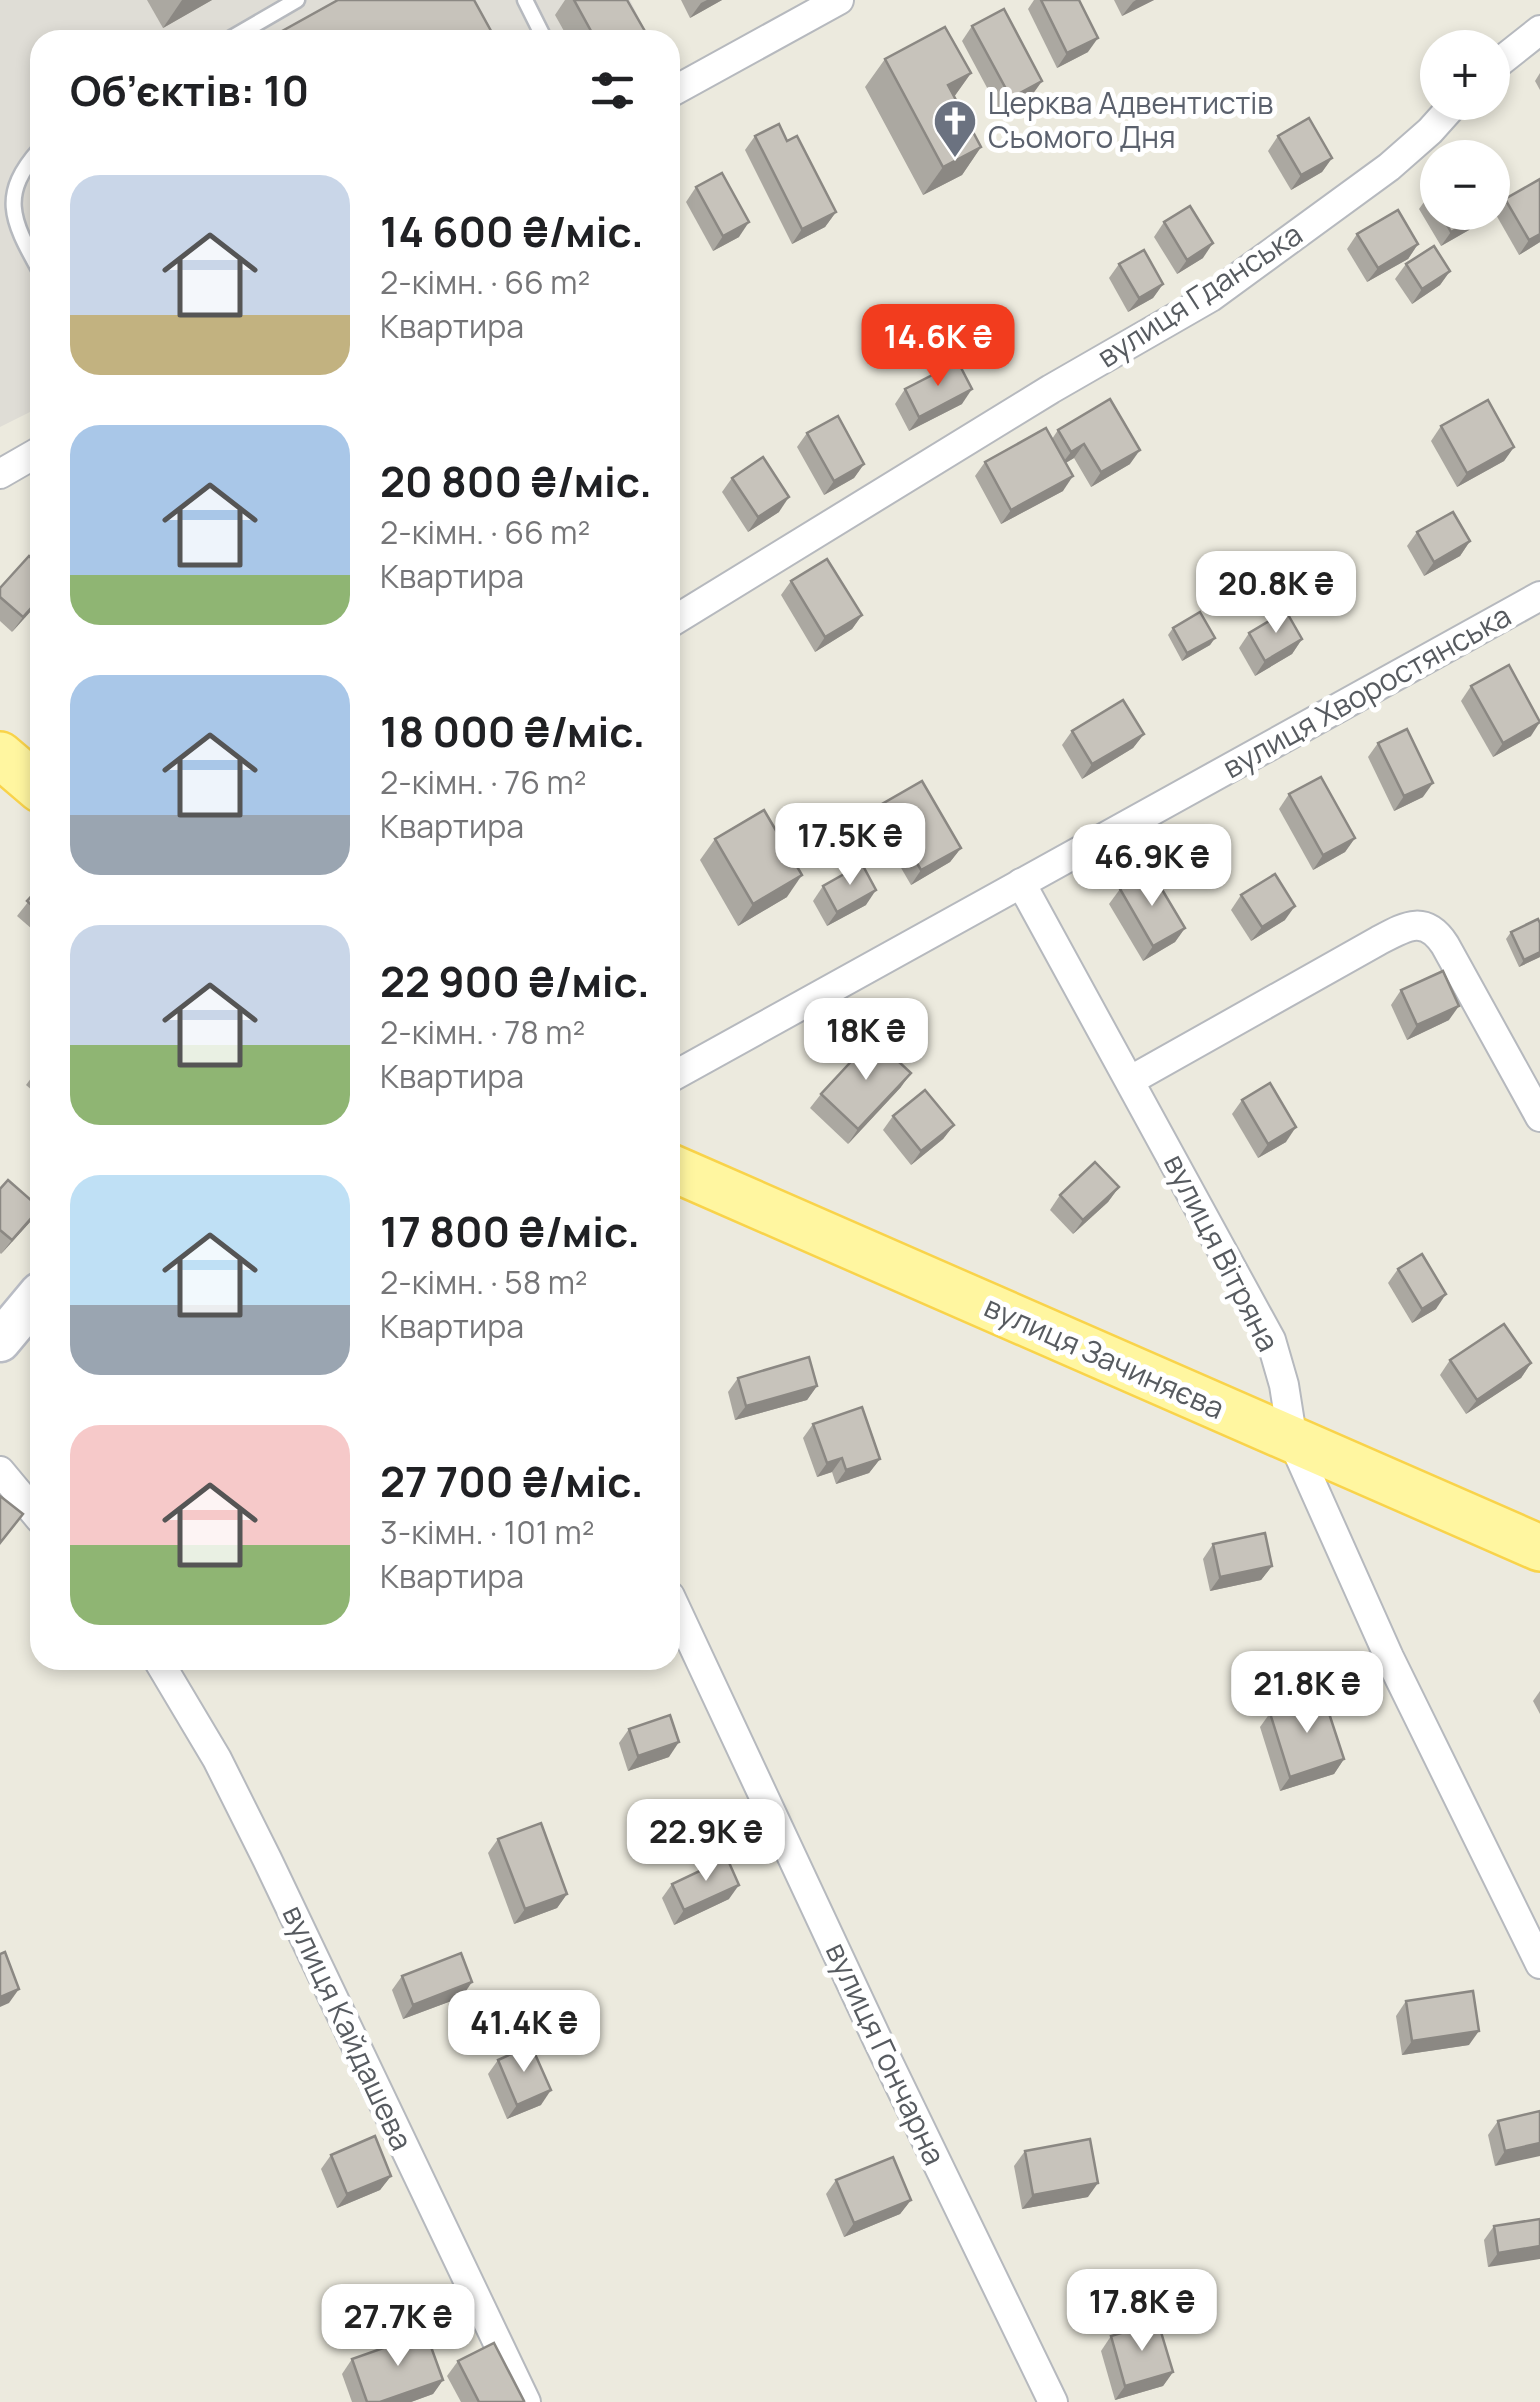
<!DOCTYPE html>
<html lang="uk">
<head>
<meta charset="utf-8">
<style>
  :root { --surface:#fff; --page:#f2f2f2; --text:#202124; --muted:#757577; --accent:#f23c1e }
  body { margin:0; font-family:Manrope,sans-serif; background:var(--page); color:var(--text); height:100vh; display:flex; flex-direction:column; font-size:38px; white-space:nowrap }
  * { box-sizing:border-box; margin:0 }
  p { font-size:32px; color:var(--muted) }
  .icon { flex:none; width:55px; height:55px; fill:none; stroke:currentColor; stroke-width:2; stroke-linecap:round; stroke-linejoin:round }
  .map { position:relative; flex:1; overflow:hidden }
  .details { position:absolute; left:30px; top:30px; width:650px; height:1640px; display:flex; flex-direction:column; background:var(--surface); border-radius:30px; box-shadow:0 5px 15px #0003 }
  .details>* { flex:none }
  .fabs { position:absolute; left:1420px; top:30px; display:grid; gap:20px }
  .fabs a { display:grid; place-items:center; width:90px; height:90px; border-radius:50%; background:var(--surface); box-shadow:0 5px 15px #0003; font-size:50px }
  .price { position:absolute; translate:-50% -85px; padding:0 22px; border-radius:20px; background:#fff; color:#222; font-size:32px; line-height:65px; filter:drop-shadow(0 2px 5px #0008) }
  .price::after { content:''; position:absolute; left:50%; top:60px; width:30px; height:22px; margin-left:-15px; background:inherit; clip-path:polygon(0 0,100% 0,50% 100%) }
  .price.current { background:var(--accent); color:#fff }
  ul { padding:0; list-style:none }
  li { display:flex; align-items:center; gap:30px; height:250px; padding:0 40px }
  li span { display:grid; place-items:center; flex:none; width:280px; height:200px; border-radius:30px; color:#555 }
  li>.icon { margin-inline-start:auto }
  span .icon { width:120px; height:120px; fill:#fffc; stroke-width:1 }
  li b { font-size:42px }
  h2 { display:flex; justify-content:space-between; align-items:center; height:120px; padding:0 40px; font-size:42px }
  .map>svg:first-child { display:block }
  .industrial { fill:#dfddd6 }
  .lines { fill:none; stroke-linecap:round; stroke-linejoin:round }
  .lane-casing { stroke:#b6b9be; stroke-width:19 }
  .street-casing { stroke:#b6b9be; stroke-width:32 }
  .secondary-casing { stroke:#b9bcc4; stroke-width:45 }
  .primary-casing { stroke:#f9d34a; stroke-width:50 }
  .lane { stroke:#fff; stroke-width:14 }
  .street { stroke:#fff; stroke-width:28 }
  .secondary { stroke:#fff; stroke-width:40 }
  .primary { stroke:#fff6a0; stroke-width:45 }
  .wall { fill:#aba8a1 }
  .shaded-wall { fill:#8b8883 }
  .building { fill:#c7c3bb; stroke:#8b8883; stroke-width:2.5 }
  .labels { text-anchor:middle; stroke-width:10; stroke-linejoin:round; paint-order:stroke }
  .worship-label { font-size:30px; fill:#5b616d; stroke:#fff; text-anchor:start }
  .street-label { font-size:30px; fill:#575b60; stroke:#fff }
</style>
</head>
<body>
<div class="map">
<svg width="1540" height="2402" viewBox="0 0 1540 2402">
  <rect width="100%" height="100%" fill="#eceade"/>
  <!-- industrial -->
  <path class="industrial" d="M0 0H630L650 40H40V407L0 427Z"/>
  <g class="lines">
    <!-- lane casing -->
    <g class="lane-casing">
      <g id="lane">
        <path d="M525 0 542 34"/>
        <path d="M228 40 297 0"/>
        <path d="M40 149C0 194 10 218 40 271"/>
      </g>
    </g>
    <!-- street casing -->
    <g class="street-casing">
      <g id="street">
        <path d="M1492 68 1540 30"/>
        <path d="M670 93 839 0"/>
        <path d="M0 474 40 451"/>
        <path d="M670 623 1051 389 1211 297 1389 167 1430 131 1456 102"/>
        <path d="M1021 883 1271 1340 1284 1385 1293 1442 1389 1657 1540 1964"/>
        <path d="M670 1078 1540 596"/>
        <path d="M1131 1080 1378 941C1406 926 1425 914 1445 945L1540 1117"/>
        <path d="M0 1471 40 1519"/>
        <path d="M670 1596 879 2043 1053 2402"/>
        <path d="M158 1660 217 1759 267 1859 526 2402"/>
      </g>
    </g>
    <!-- secondary casing -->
    <g class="secondary-casing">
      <path id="secondary" d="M0 1341 40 1293"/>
    </g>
    <!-- primary casing -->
    <g class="primary-casing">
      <g id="primary">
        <path d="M0 755 40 789"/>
        <path d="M670 1167 1540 1548"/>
      </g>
    </g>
    <!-- lane -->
    <use href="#lane" class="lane"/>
    <!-- street -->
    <use href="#street" class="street"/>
    <!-- secondary -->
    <use href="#secondary" class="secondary"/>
    <!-- primary -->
    <use href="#primary" class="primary"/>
  </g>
  <!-- wall -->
  <g class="wall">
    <path d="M147 0H212L163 28Z"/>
    <path d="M565 0H574L650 40H569L555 15Z"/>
    <path d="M681 0H722L690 18Z"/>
    <path d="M1034 0H1079L1088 52 1057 68 1028 9Z"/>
    <path d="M1114 0H1154L1122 16Z"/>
    <path d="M972 26 1042 81 1032 95 1000 112 962 41Z"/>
    <path d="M885 59 971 73 954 97 981 147 962 175 923 195 865 87Z"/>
    <path d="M1540 73V90L1535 81Z"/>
    <path d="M755 136 787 141 836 212 825 227 792 244 745 150Z"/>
    <path d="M1278 136 1332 158 1322 172 1291 190 1268 151Z"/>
    <path d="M1540 179V242L1519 255 1495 213 1505 199Z"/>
    <path d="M696 187 739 237 713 251 686 202Z"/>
    <path d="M1438 190V212H1478L1480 215 1469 230 1441 246 1419 209 1429 195Z"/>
    <path d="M1164 222 1203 258 1177 274 1154 237Z"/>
    <path d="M1357 234 1418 244 1408 259 1367 282 1347 249Z"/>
    <path d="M1119 264 1163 284 1153 298 1128 312 1109 278Z"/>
    <path d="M1406 264 1450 271 1440 285 1412 304 1395 279Z"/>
    <path d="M905 389 962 404 909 431 895 404Z"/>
    <path d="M1441 426 1514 447 1504 461 1457 487 1431 441Z"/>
    <path d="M1058 430 1130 464 1091 487 1074 458 1066 463 1063 491 1001 524 975 476 985 462 1052 439Z"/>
    <path d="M807 433 864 464 854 478 824 495 797 447Z"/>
    <path d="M732 478 779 512 748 532 722 492Z"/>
    <path d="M1417 532 1470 541 1460 556 1424 576 1407 546Z"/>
    <path d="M791 581 862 615 852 629 815 652 781 595Z"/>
    <path d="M0 588 40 601 12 632 0 621Z"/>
    <path d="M1173 628 1215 638 1210 645 1182 661 1168 635Z"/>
    <path d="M1249 633 1302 639 1292 654 1255 676 1239 648Z"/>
    <path d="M1471 686 1531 736 1493 757 1461 701Z"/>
    <path d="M1072 731 1144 734 1133 748 1082 779 1062 745Z"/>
    <path d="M1378 743 1423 797 1394 811 1368 757Z"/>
    <path d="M1289 794 1355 838 1345 852 1313 870 1279 809Z"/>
    <path d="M882 804 961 848 950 862 911 885 872 818Z"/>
    <path d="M715 839 787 897 738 926 700 860Z"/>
    <path d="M823 886 866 905 827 926 813 901Z"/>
    <path d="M40 887V936L17 916Z"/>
    <path d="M1120 889 1185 928 1175 942 1143 961 1109 904Z"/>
    <path d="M1241 895 1285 920 1251 941 1231 910Z"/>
    <path d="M1540 923V957L1519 967 1506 939 1511 932Z"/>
    <path d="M1401 990 1449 1020 1407 1040 1391 1005Z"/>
    <path d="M40 1066V1097L26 1085Z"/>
    <path d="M901 1087 848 1144 810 1108 821 1094Z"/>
    <path d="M1242 1100 1286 1142 1258 1158 1232 1114Z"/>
    <path d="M893 1116 954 1125 943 1139 911 1165 883 1130Z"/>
    <path d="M1119 1187 1108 1202 1073 1234 1050 1210 1060 1195Z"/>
    <path d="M0 1189 40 1208 30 1222 1 1254 0 1253Z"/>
    <path d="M1398 1269 1436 1309 1412 1323 1388 1283Z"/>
    <path d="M1450 1360 1531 1363 1521 1378 1466 1414 1440 1375Z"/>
    <path d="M738 1378 817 1386 807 1400 735 1420 728 1392Z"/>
    <path d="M813 1424 880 1459 869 1473 836 1484 832 1472 817 1477 803 1438Z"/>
    <path d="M1213 1544 1272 1566 1261 1580 1210 1591 1203 1559Z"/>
    <path d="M1540 1691V1714L1533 1701Z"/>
    <path d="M1270 1713 1344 1759 1334 1774 1280 1791 1260 1727Z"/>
    <path d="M629 1729 669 1757 628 1771 619 1743Z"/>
    <path d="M498 1839 567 1894 557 1908 514 1924 488 1853Z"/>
    <path d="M672 1884 729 1899 674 1925 662 1898Z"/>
    <path d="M402 1976 462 1997 403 2019 392 1990Z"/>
    <path d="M1406 2001 1469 2045 1402 2055 1396 2016Z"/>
    <path d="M498 2060 541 2105 507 2119 488 2074Z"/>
    <path d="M1540 2111 1495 2166 1488 2135 1498 2121Z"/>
    <path d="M1025 2151 1088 2197 1022 2209 1014 2166Z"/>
    <path d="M331 2155 391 2176 380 2190 337 2208 321 2169Z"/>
    <path d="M836 2180 911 2200 900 2214 844 2237 826 2194Z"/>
    <path d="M1540 2219 1488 2267 1484 2240 1494 2226Z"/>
    <path d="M1111 2336 1173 2372 1163 2386 1115 2400 1101 2351Z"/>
    <path d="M352 2359 443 2380 433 2394 411 2402H352L342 2374Z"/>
    <path d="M458 2361 523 2402H461L447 2376Z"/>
  </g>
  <!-- shaded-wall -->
  <g class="shaded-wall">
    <path d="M182 0H212L163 28Z"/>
    <path d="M707 0H722L690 18 701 3Z"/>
    <path d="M1136 0H1154L1122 16 1133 2Z"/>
    <path d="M1098 38 1088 52 1057 68 1067 53Z"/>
    <path d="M971 73 951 101 948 85Z"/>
    <path d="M1042 81 1032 95 1000 112 1011 98Z"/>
    <path d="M981 147 962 175 923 195 943 167Z"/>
    <path d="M1332 158 1322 172 1291 190 1301 175Z"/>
    <path d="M836 212 825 227 792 244 802 229Z"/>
    <path d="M1480 215 1469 230 1441 246 1451 232Z"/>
    <path d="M749 222 739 237 713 251 723 236Z"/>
    <path d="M1540 234V242L1519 255 1529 240Z"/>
    <path d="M1213 243 1203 258 1177 274 1187 260Z"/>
    <path d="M1418 244 1408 259 1367 282 1378 268Z"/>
    <path d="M1450 271 1440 285 1412 304 1422 289Z"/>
    <path d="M1163 284 1153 298 1128 312 1139 298Z"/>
    <path d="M972 389 962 404 909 431 919 417Z"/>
    <path d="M1084 444 1074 458 1060 466 1071 452Z"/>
    <path d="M1514 447 1504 461 1457 487 1467 473Z"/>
    <path d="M1140 450 1130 464 1091 487 1101 472Z"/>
    <path d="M864 464 854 478 824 495 834 481Z"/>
    <path d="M1073 476 1063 491 1001 524 1011 510Z"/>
    <path d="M789 497 779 512 748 532 758 517Z"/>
    <path d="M1470 541 1460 556 1424 576 1434 562Z"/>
    <path d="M40 598V601L12 632 23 617Z"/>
    <path d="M862 615 852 629 815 652 825 637Z"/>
    <path d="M1215 638 1210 645 1182 661 1187 653Z"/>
    <path d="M1302 639 1292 654 1255 676 1265 661Z"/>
    <path d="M1540 722 1531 736 1493 757 1503 743Z"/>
    <path d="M1144 734 1133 748 1082 779 1092 764Z"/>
    <path d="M1433 783 1423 797 1394 811 1404 796Z"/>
    <path d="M1355 838 1345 852 1313 870 1323 855Z"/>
    <path d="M961 848 950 862 911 885 921 870Z"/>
    <path d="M802 875 787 897 738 926 753 904Z"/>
    <path d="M876 890 866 905 827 926 837 912Z"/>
    <path d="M1295 906 1285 920 1251 941 1262 927Z"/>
    <path d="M1185 928 1175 942 1143 961 1153 946Z"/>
    <path d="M1540 952V957L1519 967 1524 960Z"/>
    <path d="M1459 1006 1449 1020 1407 1040 1417 1025Z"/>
    <path d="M911 1073 901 1087 848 1144 858 1129Z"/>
    <path d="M954 1125 943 1139 911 1165 921 1151Z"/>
    <path d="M1296 1127 1286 1142 1258 1158 1268 1144Z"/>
    <path d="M1119 1187 1108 1202 1073 1234 1083 1220Z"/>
    <path d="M40 1208 30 1222 1 1254 12 1240Z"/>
    <path d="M1446 1294 1436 1309 1412 1323 1422 1309Z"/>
    <path d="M1531 1363 1521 1378 1466 1414 1477 1400Z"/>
    <path d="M817 1386 807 1400 735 1420 746 1406Z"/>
    <path d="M842 1458 832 1472 817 1477 827 1463Z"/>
    <path d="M880 1459 869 1473 836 1484 846 1470Z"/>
    <path d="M1272 1566 1261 1580 1210 1591 1220 1577Z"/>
    <path d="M679 1742 669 1757 628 1771 638 1756Z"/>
    <path d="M1344 1759 1334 1774 1280 1791 1290 1777Z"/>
    <path d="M739 1885 729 1899 674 1925 684 1910Z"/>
    <path d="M567 1894 557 1908 514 1924 525 1909Z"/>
    <path d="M472 1982 462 1997 403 2019 413 2005Z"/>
    <path d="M19 1989 9 2003 0 2007V1997Z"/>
    <path d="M1479 2031 1469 2045 1402 2055 1412 2041Z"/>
    <path d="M551 2090 541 2105 507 2119 517 2105Z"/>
    <path d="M1540 2143V2156L1495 2166 1505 2151Z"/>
    <path d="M391 2176 380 2190 337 2208 347 2194Z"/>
    <path d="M1098 2183 1088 2197 1022 2209 1033 2195Z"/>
    <path d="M911 2200 900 2214 844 2237 854 2223Z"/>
    <path d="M1540 2246V2259L1488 2267 1498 2253Z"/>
    <path d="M1173 2372 1163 2386 1115 2400 1125 2386Z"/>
    <path d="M443 2380 433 2394 411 2402H380Z"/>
  </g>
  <!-- building -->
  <g class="building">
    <path d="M338 0H474L496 40H266Z"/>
    <path d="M574 0H627L650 40H596Z"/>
    <path d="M1041 0H1079L1098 38 1067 53Z"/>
    <path d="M1004 9 1042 81 1011 98 972 26Z"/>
    <path d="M945 27 971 73 948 85 981 147 943 167 885 59Z"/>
    <path d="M1309 118 1332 158 1301 175 1278 136Z"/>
    <path d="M779 124 787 141 797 136 836 212 802 229 755 136Z"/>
    <path d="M722 173 749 222 723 236 696 187Z"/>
    <path d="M1540 179V234L1529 240 1505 199Z"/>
    <path d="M1438 190V209L1429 195Z"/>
    <path d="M1190 206 1213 243 1187 260 1164 222Z"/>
    <path d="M1398 210 1418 244 1378 268 1357 234Z"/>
    <path d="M1440 212H1478L1480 215 1451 232Z"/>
    <path d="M1434 246 1450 271 1422 289 1406 264Z"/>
    <path d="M1144 250 1163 284 1139 298 1119 264Z"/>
    <path d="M958 362 972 389 919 417 905 389Z"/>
    <path d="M1110 399 1140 450 1101 472 1084 444 1071 452 1058 430Z"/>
    <path d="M1488 400 1514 447 1467 473 1441 426Z"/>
    <path d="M838 416 864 464 834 481 807 433Z"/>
    <path d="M1046 428 1073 476 1011 510 985 462Z"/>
    <path d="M763 457 789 497 758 517 732 478Z"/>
    <path d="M1453 512 1470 541 1434 562 1417 532Z"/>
    <path d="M29 556 40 566V598L23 617 0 597V588Z"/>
    <path d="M827 559 862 615 825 637 791 581Z"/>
    <path d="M1286 611 1302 639 1265 661 1249 633Z"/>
    <path d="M1200 612 1215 638 1187 653 1173 628Z"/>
    <path d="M1509 665 1540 722 1503 743 1471 686Z"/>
    <path d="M1123 700 1144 734 1092 764 1072 731Z"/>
    <path d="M1407 729 1433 783 1404 796 1378 743Z"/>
    <path d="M1321 777 1355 838 1323 855 1289 794Z"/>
    <path d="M922 781 961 848 921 870 882 804Z"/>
    <path d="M764 810 802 875 753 904 715 839Z"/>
    <path d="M862 864 876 890 837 912 823 886Z"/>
    <path d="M1151 871 1185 928 1153 946 1120 889Z"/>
    <path d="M1275 874 1295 906 1262 927 1241 895Z"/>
    <path d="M40 887V913L27 901Z"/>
    <path d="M1538 919 1540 923V952L1524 960 1511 932Z"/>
    <path d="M1443 971 1459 1006 1417 1025 1401 990Z"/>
    <path d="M873 1038 911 1073 858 1129 821 1094Z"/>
    <path d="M1270 1083 1296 1127 1268 1144 1242 1100Z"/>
    <path d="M925 1090 954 1125 921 1151 893 1116Z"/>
    <path d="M1095 1162 1119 1187 1083 1220 1060 1195Z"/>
    <path d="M8 1180 40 1208 12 1240 0 1230V1189Z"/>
    <path d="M1422 1254 1446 1294 1422 1309 1398 1269Z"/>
    <path d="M1504 1324 1531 1363 1477 1400 1450 1360Z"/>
    <path d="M809 1357 817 1386 746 1406 738 1378Z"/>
    <path d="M862 1407 880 1459 846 1470 842 1458 827 1463 813 1424Z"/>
    <path d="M0 1496 23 1514 0 1543Z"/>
    <path d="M1265 1533 1272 1566 1220 1577 1213 1544Z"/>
    <path d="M1323 1695 1344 1759 1290 1777 1270 1713Z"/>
    <path d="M670 1715 679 1742 638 1756 629 1729Z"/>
    <path d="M541 1823 567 1894 525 1909 498 1839Z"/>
    <path d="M727 1858 739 1885 684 1910 672 1884Z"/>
    <path d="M5 1952 19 1989 0 1997V1954Z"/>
    <path d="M461 1953 472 1982 413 2005 402 1976Z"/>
    <path d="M1473 1991 1479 2031 1412 2041 1406 2001Z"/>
    <path d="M531 2045 551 2090 517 2105 498 2060Z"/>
    <path d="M1540 2111V2143L1505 2151 1498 2121Z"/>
    <path d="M375 2136 391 2176 347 2194 331 2155Z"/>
    <path d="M1090 2139 1098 2183 1033 2195 1025 2151Z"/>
    <path d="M893 2157 911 2200 854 2223 836 2180Z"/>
    <path d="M1540 2219V2246L1498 2253 1494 2226Z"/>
    <path d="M1158 2322 1173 2372 1125 2386 1111 2336Z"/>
    <path d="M426 2333 443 2380 380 2402H367L352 2359Z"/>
    <path d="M494 2343 524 2401 522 2402H479L458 2361Z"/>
  </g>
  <!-- icons -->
  <defs>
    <g id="church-pin" transform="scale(2.25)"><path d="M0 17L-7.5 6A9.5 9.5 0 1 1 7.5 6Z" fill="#6b7280" stroke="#fff"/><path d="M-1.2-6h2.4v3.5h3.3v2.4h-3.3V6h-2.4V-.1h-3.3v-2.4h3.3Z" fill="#fff"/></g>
  </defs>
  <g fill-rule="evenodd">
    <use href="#church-pin" x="955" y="121"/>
  </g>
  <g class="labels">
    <!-- worship labels -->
    <g class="worship-label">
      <text x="988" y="114">Церква Адвентистів<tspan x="988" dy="34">Сьомого Дня</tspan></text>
    </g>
    <!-- street labels -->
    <g class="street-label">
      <text transform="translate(1200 296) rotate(-33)" y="10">вулиця Гданська</text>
      <text transform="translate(1367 692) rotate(-29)" y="10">вулиця Хворостянська</text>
      <text transform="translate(1221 1253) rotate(63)" y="10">вулиця Вітряна</text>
      <text transform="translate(1104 1358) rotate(24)" y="10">вулиця Зачиняєва</text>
      <text transform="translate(347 2028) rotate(65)" y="10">вулиця Кайдашева</text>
      <text transform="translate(885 2054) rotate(65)" y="10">вулиця Гончарна</text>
    </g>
  </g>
</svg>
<div class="fabs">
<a>+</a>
<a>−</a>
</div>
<b class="price current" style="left:938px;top:389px">14.6K ₴</b>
<b class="price" style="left:1276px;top:636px">20.8K ₴</b>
<b class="price" style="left:850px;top:888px">17.5K ₴</b>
<b class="price" style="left:1152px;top:909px">46.9K ₴</b>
<b class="price" style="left:866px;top:1083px">18K ₴</b>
<b class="price" style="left:1307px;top:1736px">21.8K ₴</b>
<b class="price" style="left:706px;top:1884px">22.9K ₴</b>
<b class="price" style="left:524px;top:2075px">41.4K ₴</b>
<b class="price" style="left:1142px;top:2354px">17.8K ₴</b>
<b class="price" style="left:398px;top:2369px">27.7K ₴</b>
<section class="details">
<h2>Об’єктів: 10<svg class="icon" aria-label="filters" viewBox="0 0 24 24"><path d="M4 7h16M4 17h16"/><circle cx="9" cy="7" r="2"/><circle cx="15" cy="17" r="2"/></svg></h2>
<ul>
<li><span style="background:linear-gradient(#c9d6e8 70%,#c2b280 0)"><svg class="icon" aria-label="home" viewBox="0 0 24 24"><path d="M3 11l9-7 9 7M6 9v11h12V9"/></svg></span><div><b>14 600 ₴/міс.</b><p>2-кімн. · 66 m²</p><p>Квартира</p></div></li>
<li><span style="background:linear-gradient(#a9c7e8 75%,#8fb573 0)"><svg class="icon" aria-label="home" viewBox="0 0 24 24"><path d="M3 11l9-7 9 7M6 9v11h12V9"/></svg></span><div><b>20 800 ₴/міс.</b><p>2-кімн. · 66 m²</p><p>Квартира</p></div></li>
<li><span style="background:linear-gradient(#a9c7e8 70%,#9aa5b1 0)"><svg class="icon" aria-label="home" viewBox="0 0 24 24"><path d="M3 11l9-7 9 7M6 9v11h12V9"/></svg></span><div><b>18 000 ₴/міс.</b><p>2-кімн. · 76 m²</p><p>Квартира</p></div></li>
<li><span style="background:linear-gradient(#c9d6e8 60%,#8fb573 0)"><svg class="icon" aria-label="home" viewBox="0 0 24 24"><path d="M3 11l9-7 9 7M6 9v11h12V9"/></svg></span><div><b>22 900 ₴/міс.</b><p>2-кімн. · 78 m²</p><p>Квартира</p></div></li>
<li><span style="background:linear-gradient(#bfe0f5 65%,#9aa5b1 0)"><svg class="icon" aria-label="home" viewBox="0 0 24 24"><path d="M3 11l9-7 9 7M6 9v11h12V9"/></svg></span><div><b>17 800 ₴/міс.</b><p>2-кімн. · 58 m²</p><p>Квартира</p></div></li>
<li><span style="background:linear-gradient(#f6c9c9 60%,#8fb573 0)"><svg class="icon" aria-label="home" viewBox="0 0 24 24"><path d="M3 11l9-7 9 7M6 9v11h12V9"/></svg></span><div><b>27 700 ₴/міс.</b><p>3-кімн. · 101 m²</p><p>Квартира</p></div></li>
</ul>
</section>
</div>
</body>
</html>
